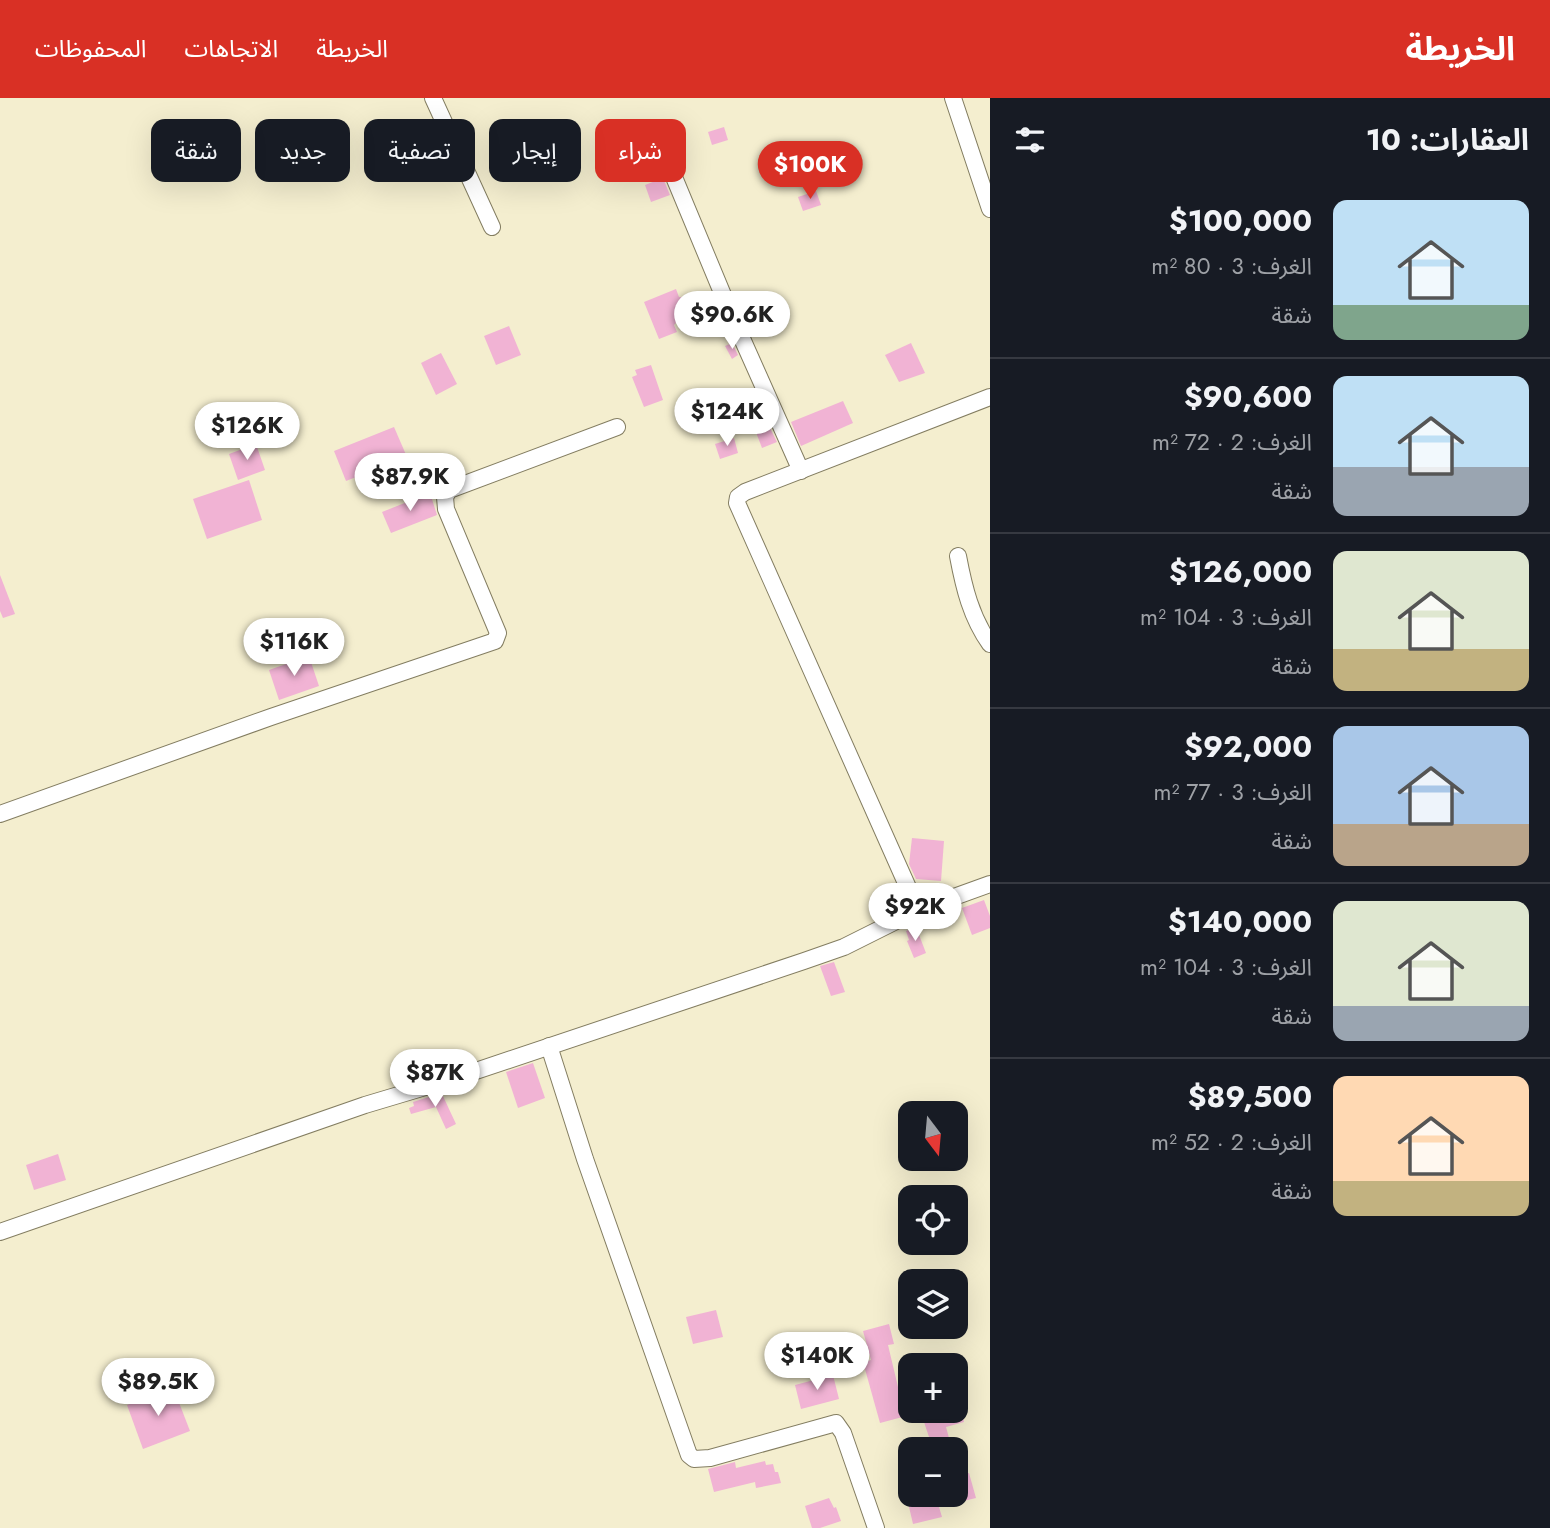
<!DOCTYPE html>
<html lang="ar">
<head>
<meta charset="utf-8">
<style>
  :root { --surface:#171b24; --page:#242831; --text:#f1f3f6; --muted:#9ea1a6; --line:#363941; --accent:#d93025 }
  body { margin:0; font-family:Jost,"Noto Sans Arabic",sans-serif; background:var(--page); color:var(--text); direction:rtl; height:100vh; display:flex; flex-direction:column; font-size:26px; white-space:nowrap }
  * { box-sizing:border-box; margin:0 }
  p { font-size:23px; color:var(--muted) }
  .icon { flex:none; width:38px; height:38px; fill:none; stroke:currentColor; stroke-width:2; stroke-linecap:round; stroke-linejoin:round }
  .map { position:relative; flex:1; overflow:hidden; direction:ltr }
  .side { display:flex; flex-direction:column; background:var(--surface); width:560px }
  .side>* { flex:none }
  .hud { position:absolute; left:21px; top:21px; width:665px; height:63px; direction:rtl; display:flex; gap:14px }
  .needle { width:46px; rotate:164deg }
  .tools { position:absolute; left:898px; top:1003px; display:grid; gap:14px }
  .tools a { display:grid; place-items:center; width:70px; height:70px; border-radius:14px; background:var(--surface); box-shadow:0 7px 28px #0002; font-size:35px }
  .price { position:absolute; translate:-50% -60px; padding:0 16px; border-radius:24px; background:#fff; color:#222; font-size:23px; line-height:46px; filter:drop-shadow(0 2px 4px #0008) }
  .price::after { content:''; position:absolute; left:50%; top:42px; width:21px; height:16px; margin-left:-10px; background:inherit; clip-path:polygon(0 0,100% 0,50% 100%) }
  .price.selected { background:var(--accent); color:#fff }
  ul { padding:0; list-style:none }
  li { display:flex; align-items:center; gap:21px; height:175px; padding:0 21px }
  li+li { border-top:2px solid var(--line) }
  li span { display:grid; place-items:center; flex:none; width:196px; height:140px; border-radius:14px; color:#555 }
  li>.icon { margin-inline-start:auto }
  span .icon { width:84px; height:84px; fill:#fffc; stroke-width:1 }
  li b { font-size:30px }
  h2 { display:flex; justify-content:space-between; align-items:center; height:84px; padding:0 21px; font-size:30px }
  .tag { padding:0 24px; border-radius:14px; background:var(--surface); box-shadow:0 7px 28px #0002; font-size:24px; line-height:63px }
  .tag.selected { background:var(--accent); color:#fff }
  header { display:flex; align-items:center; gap:42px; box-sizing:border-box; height:98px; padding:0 35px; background:var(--accent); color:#fff }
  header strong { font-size:33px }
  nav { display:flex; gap:38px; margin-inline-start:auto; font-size:24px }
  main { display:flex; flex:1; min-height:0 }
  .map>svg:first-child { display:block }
  .building { fill:#f1b3d4 }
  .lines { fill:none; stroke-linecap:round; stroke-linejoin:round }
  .street-casing { stroke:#837d61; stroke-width:18 }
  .street { stroke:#fff; stroke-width:16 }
</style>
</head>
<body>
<header>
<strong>الخريطة</strong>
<nav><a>الخريطة</a><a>الاتجاهات</a><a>المحفوظات</a></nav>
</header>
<main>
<section class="side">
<h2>العقارات: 10<svg class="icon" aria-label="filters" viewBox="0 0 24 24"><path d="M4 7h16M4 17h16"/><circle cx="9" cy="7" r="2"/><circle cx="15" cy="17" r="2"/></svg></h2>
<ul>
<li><span style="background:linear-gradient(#bfe0f5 75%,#7fa58c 0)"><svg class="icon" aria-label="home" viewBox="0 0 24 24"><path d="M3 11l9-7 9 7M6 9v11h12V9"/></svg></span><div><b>$100,000</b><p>الغرف: 3 · 80 m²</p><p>شقة</p></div></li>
<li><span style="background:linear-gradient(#bfe0f5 65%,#9aa5b1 0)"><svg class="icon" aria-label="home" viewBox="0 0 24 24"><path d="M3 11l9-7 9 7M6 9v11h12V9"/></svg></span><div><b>$90,600</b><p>الغرف: 2 · 72 m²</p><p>شقة</p></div></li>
<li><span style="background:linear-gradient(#dfe7d0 70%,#c2b280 0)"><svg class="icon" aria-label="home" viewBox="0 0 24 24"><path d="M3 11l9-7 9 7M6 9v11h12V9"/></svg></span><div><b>$126,000</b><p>الغرف: 3 · 104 m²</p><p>شقة</p></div></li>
<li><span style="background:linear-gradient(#a9c7e8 70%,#b9a48a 0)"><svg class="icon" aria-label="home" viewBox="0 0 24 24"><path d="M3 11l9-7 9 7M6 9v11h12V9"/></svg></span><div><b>$92,000</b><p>الغرف: 3 · 77 m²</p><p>شقة</p></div></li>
<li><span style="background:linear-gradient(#dfe7d0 75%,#9aa5b1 0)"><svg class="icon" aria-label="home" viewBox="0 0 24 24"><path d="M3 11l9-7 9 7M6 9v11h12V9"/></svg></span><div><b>$140,000</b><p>الغرف: 3 · 104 m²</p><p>شقة</p></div></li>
<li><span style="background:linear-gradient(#ffd9b3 75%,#c2b280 0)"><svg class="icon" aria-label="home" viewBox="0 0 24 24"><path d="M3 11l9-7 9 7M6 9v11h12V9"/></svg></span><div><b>$89,500</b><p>الغرف: 2 · 52 m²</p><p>شقة</p></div></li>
</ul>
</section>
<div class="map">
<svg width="990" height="1430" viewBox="0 0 990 1430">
  <rect width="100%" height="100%" fill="#f4eecf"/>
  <!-- building -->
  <g class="building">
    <path d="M724 29 728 42 712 47 708 34Z"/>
    <path d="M663 80 670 97 651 104 645 87Z"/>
    <path d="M816 93 821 107 803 113 798 99Z"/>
    <path d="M676 191 679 199H683L690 216 681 219 674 227 677 234 659 241 644 204Z"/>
    <path d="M509 228 521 257 496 267 484 238Z"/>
    <path d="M732 245 738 257 732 261 725 248Z"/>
    <path d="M911 245 925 275 899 284 885 257Z"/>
    <path d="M441 255 457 286 436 297 421 265Z"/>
    <path d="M651 267 663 302 644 309 632 279 637 277 635 272Z"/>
    <path d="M843 303 853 325 801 348 791 324Z"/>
    <path d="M767 324 777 344 762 350 754 329Z"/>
    <path d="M394 329 407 359 346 383 334 353Z"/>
    <path d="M734 340 738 355 720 361 715 346Z"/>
    <path d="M256 346 265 372 238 382 229 356Z"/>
    <path d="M249 382 262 422 207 441 193 401Z"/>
    <path d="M430 395 437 417 391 435 382 414Z"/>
    <path d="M0 477 15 516 3 520 0 513Z"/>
    <path d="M309 558 319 588 279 602 269 572Z"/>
    <path d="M912 740 944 743 941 783 916 781 909 766Z"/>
    <path d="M984 802 990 818V830L972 837 962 810Z"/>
    <path d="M916 829 926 855 914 860 907 843 909 842 906 833Z"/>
    <path d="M834 864 845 894 831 898 820 868Z"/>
    <path d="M533 965 545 1000 518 1010 506 974Z"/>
    <path d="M442 996 456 1026 446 1031 436 1009 411 1016 409 1010 414 1008 413 1004 429 999 430 1001Z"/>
    <path d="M58 1056 66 1082 34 1092 26 1067Z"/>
    <path d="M716 1212 723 1239 693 1246 686 1219Z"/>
    <path d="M889 1226 894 1246 888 1247 898 1289 903 1288 910 1317 880 1325 863 1264 871 1262 863 1233Z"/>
    <path d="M833 1277 839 1301 801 1311 795 1287Z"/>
    <path d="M173 1289 190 1333 143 1351 127 1307Z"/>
    <path d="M920 1312H961L964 1324 946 1329 952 1351H933Z"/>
    <path d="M765 1363 766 1367 773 1366 775 1374H778L781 1385 756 1390 755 1384 714 1394 708 1371 735 1364 736 1370Z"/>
    <path d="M969 1375 976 1400 939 1409 942 1419 913 1426 906 1396H956V1378Z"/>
    <path d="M829 1400 834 1410 836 1409 841 1423 820 1430H812L805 1408Z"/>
  </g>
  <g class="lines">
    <!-- street casing -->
    <g class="street-casing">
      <g id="street">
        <path d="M433 0 492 129"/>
        <path d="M953 0 990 111"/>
        <path d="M664 55 728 209 801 373"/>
        <path d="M958 458C964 490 971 519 990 546"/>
        <path d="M0 716 271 619 495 543 498 535 446 411 445 399 449 392 617 329"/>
        <path d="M918 812 737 405 738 399 745 394 990 299"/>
        <path d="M549 948 585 1061 689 1357 694 1361 710 1360 836 1325 843 1335 876 1430"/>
        <path d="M0 1134 365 1007 452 981 804 863 844 849 918 812 990 786"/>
      </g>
    </g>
    <!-- street -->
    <use href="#street" class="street"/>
  </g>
</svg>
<div class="tools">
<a><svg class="needle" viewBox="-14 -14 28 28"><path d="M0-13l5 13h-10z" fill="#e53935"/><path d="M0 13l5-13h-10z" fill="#9ea1a6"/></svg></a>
<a><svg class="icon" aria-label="locate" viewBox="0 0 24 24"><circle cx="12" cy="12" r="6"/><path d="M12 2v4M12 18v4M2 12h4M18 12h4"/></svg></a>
<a><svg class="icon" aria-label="layers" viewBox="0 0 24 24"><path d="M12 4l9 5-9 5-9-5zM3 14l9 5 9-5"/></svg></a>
<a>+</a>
<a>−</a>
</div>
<b class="price selected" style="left:810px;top:103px">$100K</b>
<b class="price" style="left:732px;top:253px">$90.6K</b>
<b class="price" style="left:727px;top:350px">$124K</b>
<b class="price" style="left:247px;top:364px">$126K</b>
<b class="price" style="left:410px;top:415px">$87.9K</b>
<b class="price" style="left:294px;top:580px">$116K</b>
<b class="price" style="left:915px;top:845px">$92K</b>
<b class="price" style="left:435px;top:1011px">$87K</b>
<b class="price" style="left:817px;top:1294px">$140K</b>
<b class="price" style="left:158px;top:1320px">$89.5K</b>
<div class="hud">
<a class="tag selected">شراء</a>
<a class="tag">إيجار</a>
<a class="tag">تصفية</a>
<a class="tag">جديد</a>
<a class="tag">شقة</a>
</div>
</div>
</main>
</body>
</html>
